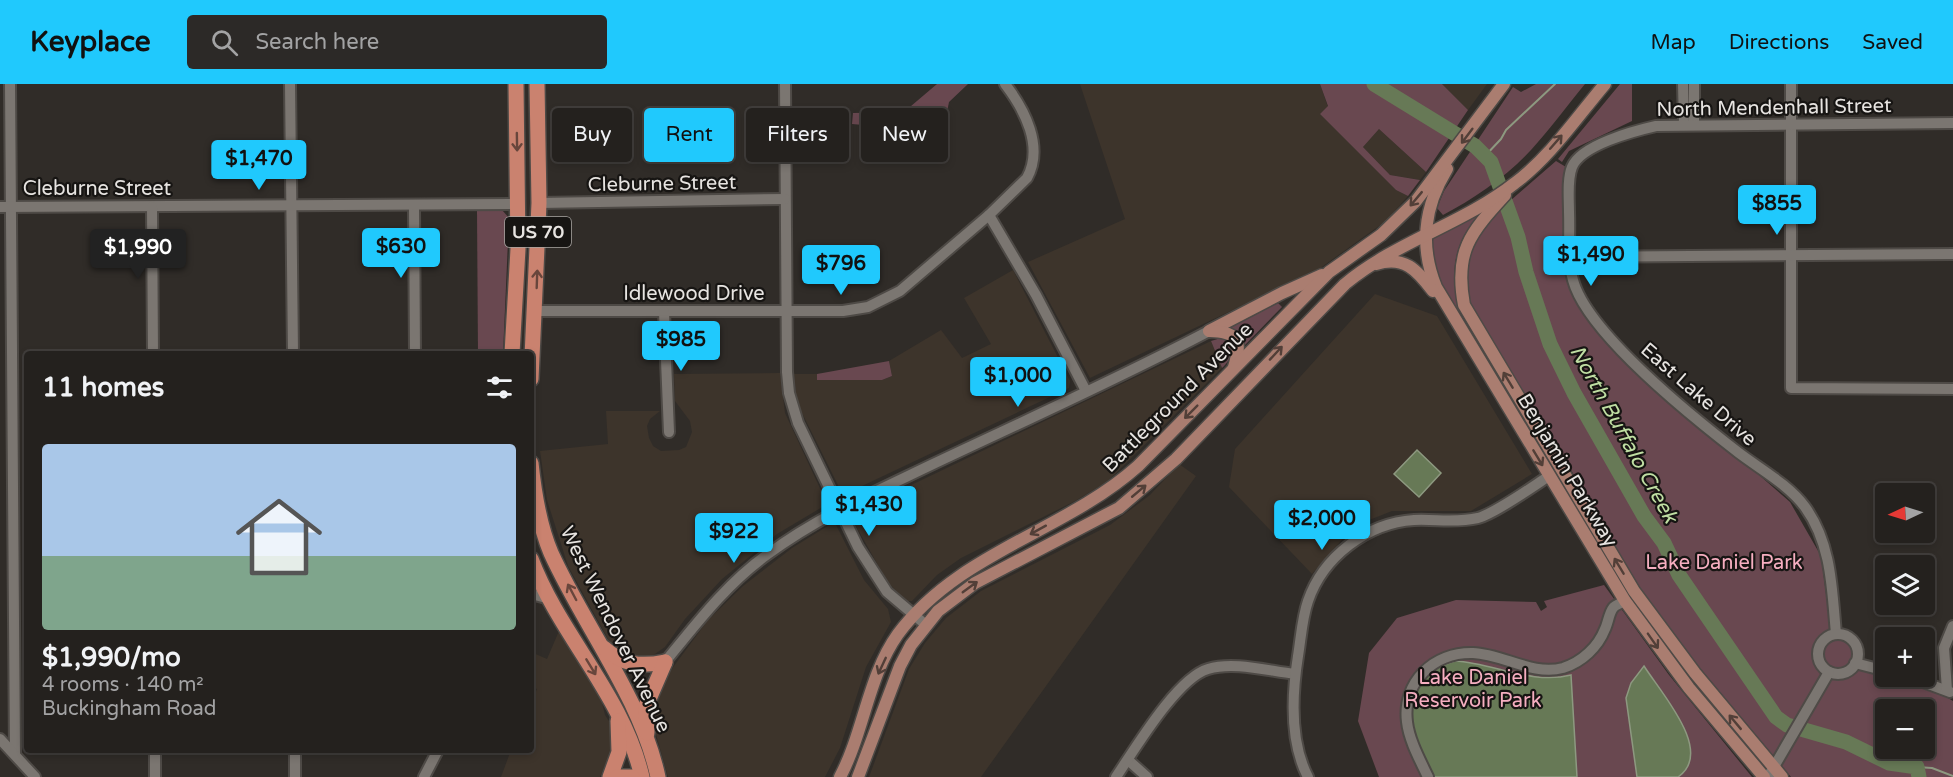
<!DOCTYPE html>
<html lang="en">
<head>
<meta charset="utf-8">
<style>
  :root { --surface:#24211e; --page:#2c2927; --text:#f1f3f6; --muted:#a3a3a4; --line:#413e3c; --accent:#20c9fd }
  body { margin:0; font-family:"Varela Round",sans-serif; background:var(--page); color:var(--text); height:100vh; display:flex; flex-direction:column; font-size:22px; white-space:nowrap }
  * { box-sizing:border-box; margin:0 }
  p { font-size:20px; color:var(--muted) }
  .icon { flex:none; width:33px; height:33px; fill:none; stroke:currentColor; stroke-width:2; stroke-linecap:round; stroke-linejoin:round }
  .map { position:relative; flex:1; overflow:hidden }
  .details { position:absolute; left:24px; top:267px; width:510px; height:402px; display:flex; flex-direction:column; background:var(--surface); border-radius:6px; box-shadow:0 3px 9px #0003,0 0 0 2px var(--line) }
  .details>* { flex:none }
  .guide { position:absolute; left:552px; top:24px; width:570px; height:54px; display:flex; gap:12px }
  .needle { width:39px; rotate:266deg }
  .buttons { position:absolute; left:1875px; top:399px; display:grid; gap:12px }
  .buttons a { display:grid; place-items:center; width:60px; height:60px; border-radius:6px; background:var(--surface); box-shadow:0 3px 9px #0003,0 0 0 2px var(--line); font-size:30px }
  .price { position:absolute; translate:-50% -51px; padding:0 14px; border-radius:6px; background:var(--accent); color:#111; font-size:20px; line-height:39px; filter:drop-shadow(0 2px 3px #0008) }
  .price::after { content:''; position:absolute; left:50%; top:36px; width:18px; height:14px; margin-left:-9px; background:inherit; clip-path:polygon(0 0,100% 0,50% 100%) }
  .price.selected { background:#222; color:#fff }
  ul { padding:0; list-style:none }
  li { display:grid; align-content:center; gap:12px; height:318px; padding:0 18px }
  li span { display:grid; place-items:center; height:186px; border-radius:6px; color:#555 }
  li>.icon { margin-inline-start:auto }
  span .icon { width:108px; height:108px; fill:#fffc; stroke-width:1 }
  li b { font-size:26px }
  h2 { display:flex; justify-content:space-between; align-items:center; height:72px; padding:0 18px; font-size:26px }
  .tag { padding:0 21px; border-radius:6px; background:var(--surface); box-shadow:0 3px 9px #0003,0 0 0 2px var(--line); font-size:21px; line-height:54px }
  .tag.selected { background:var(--accent); color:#111 }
  header { display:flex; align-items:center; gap:36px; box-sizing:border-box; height:84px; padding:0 30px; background:var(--accent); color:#111 }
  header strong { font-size:28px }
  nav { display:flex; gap:33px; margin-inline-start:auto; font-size:21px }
  .search { width:420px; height:54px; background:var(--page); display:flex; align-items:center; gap:15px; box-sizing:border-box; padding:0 21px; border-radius:6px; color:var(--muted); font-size:22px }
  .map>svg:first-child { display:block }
  .built { fill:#3d342b }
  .green { fill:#694850; fill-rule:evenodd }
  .water { fill:#677956; stroke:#8d9980; stroke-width:1.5 }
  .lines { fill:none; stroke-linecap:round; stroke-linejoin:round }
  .stream { stroke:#8d9980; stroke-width:2 }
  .river { stroke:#677956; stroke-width:15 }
  .minor-casing { stroke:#4e4a46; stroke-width:14 }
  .major-casing { stroke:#4e4a46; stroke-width:15 }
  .highway-casing { stroke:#4e4a46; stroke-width:18 }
  .minor { stroke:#7b7671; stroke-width:10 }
  .major { stroke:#aa7d70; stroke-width:12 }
  .highway { stroke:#ca826f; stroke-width:15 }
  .oneway { stroke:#523f38 }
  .oneway2 { stroke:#68463c }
  .labels { text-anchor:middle; stroke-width:4.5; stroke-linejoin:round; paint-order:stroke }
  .shield { fill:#171513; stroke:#a9a6a3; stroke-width:1.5 }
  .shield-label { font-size:18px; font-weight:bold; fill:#e7e4e1 }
  .street-label { font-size:20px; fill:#e7e4e1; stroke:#171513 }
  .park-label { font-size:20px; fill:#f6aec0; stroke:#171513 }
  .water-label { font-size:21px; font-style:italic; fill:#c0dfa3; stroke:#171513 }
</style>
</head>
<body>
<header>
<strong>Keyplace</strong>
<div class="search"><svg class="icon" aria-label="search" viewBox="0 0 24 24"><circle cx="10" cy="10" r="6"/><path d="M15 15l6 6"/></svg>Search here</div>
<nav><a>Map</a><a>Directions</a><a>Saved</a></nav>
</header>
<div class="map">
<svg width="1953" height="693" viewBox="0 0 1953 693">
  <rect width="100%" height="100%" fill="#302c28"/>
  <!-- built -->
  <g class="built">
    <path d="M1080 0H1320L1328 23 1320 30 1396 106 1408 112 1386 137 1319 185 1090 294 1028 178 1125 135Z"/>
    <path d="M1442 0H1487L1468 26Z"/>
    <path d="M1379 45 1426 88 1420 96 1390 91 1363 63Z"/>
    <path d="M1013 186 1070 297 1069 304 843 411 797 319 794 290H817V296H882L892 292 889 277 941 246 962 274 991 260 964 214Z"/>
    <path d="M1375 210 1437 232 1532 390 1471 427H1392L1354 442 1312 490 1229 403 1235 365Z"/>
    <path d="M1211 257 1222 284 1107 398 1075 417 961 474 937 491 912 517H905L887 497 853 437V429Z"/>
    <path d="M780 289 785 329 825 415 824 422 777 450 722 495 685 535 665 563 652 572 633 574 615 564 609 557 568 482 547 416 540 367 608 360 606 327H660L650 335 647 342 649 354 653 362 661 367 679 366 686 363 692 348 690 337 675 317 674 290Z"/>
    <path d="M1179 380 1196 392 981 693H869L909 585 925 559 946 534 981 507 1110 441 1150 411Z"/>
    <path d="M831 440 836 441 864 496 888 525 891 538 866 583 840 664 825 693H668L650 629 665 594 708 536 743 502 792 464Z"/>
    <path d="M559 547 601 615 605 631 613 643 611 667 600 693H501L511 666H531V618L537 605 531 602V568L547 575Z"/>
  </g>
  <!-- green -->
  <g class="green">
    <path d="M937 0H968L949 18 946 33 920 46 852 40 853 29 904 28Z"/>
    <path d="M1320 0H1442L1468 26 1426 88 1379 45 1363 63 1390 91 1420 96 1408 112 1396 106 1320 30 1328 22Z"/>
    <path d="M1536 0H1585C1569 19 1555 39 1538 58 1513 88 1477 113 1443 131L1437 124 1444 107 1513 3 1521 8Z"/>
    <path d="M1620 0H1632V37L1569 67 1562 78 1558 75Z"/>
    <path d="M1556 77 1566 83 1564 105 1569 194 1619 269 1790 418 1821 472 1831 548C1846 555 1858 560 1853 579L1885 588 1886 592C1912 593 1931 604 1953 617V693H1791L1654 529 1571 386 1469 220 1465 181 1479 144ZM1886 626H1924V664H1886Z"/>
    <path d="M477 126H502L509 134 503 270H478Z"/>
    <path d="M1482 128C1453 157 1449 189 1460 228L1457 229 1438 194 1430 156Z"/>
    <path d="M1278 219 1282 223 1245 261 1229 244Z"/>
    <path d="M1221 254C1240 258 1232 275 1222 284L1211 257Z"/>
    <path d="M889 277 892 292 882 296H817V290Z"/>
    <path d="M1604 501 1669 591 1752 693H1379L1358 637 1369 569 1397 534 1456 516 1536 518 1541 527 1547 523 1544 517Z"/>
  </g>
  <!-- water -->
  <g class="water">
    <path d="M1417 366 1441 389 1419 413 1394 390Z"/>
    <path d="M1455 577C1494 579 1531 601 1571 591L1577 693H1434C1406 652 1396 594 1455 577Z"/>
    <path d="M1644 582C1661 609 1715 668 1678 693H1637L1626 614 1631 599Z"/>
  </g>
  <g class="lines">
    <!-- stream -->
    <g class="stream">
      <path d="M1484 73 1501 55 1506 46 1555 0"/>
      <path d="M1917 683 1932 684 1953 692"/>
    </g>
    <!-- river -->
    <path class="river" d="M1374 0 1475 62 1491 78 1518 153 1526 188 1550 260 1574 309 1644 432 1664 459 1679 491 1776 633 1787 641 1846 658 1889 679 1917 683 1919 693"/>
    <!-- minor casing -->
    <g class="minor-casing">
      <g id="minor">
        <path d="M10 0 15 670"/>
        <path d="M290 0 293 270"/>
        <path d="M785 0 787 288 789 309 798 339 858 463 887 508 926 541"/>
        <path d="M1683 0 1684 40"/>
        <path d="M1694 0V40"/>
        <path d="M1791 0V304L1953 305"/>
        <path d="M539 119 785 115"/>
        <path d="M414 121 415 270"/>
        <path d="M0 123 518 120"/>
        <path d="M152 123 153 270"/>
        <path d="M989 131 1036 211 1086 307"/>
        <path d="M1570 173 1953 170"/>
        <path d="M536 227H843L868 223 900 207 989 131 1027 94C1044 63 1025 26 1005 0"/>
        <path d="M664 228 669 348"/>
        <path d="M531 510 550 515"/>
        <path d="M1836 550C1832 507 1832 460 1805 423 1789 401 1760 385 1739 369 1695 335 1587 249 1573 196 1567 175 1570 151 1569 128 1569 115 1567 95 1572 83 1581 61 1634 47 1656 42L1953 39"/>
        <circle cx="1838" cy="570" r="20"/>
        <path d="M665 578C696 540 727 499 768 470 818 433 875 408 931 381 1024 337 1118 295 1209 247"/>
        <path d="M1855 579 1886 587"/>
        <path d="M1907 592 1950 608"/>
        <path d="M1947 606 1944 564 1953 542"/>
        <path d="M0 655 35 693"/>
        <path d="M155 666V693"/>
        <path d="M295 666V693"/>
        <path d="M1128 676 1147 693"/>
        <path d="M424 693 438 666"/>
        <path d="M1116 693C1135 665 1177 594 1208 585 1234 577 1268 587 1295 590"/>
        <path d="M1308 693C1289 657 1292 610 1298 572 1301 554 1302 534 1308 517 1323 473 1367 439 1414 436 1436 435 1456 439 1478 434 1496 429 1532 403 1549 392"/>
        <path d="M1428 693C1420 676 1409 656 1407 638 1402 598 1434 568 1473 569 1503 570 1532 592 1563 584 1582 578 1598 563 1605 545 1608 539 1609 529 1613 524 1615 521 1621 519 1625 517"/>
        <path d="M1768 693 1829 588"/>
      </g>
    </g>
    <!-- major casing -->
    <g class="major-casing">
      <g id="major">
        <path d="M1447 85C1424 123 1419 161 1436 203L1625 517 1689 604 1764 693"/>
        <path d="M1505 111C1470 149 1454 168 1464 221L1634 507 1695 589 1782 693"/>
        <path d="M1376 180C1404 171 1417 186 1433 207"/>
        <path d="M1209 247 1282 209 1322 191"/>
        <path d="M1210 247C1239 248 1242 257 1234 283"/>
        <path d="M840 693C864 648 868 592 898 550 959 468 1064 448 1138 382L1329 188 1381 151 1416 117 1504 0"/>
        <path d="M858 693 900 582 911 561 938 527 975 499 1119 424 1176 375 1345 200C1397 157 1463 140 1515 99 1550 73 1577 33 1605 0"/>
      </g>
    </g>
    <!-- highway casing -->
    <g class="highway-casing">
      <g id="highway">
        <path d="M512 270 518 165 516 0"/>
        <path d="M531 295 539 119 537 0"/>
        <path d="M531 379C534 408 539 441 551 469 584 542 641 614 658 693"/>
        <path d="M531 475C560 552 623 611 642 693"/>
        <path d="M604 564C623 581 640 583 665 578"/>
        <path d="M647 649 646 622 665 578"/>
        <path d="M610 693 619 668 618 637"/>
        <path d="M617 693H632"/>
      </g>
    </g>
    <!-- minor -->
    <use href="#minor" class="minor"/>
    <!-- major -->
    <use href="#major" class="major"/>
    <!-- highway -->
    <use href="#highway" class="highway"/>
  </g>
  <!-- one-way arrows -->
  <defs><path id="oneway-shaft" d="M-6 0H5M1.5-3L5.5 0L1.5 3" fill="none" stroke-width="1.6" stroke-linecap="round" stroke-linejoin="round" transform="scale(1.5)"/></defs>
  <g class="oneway">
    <use href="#oneway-shaft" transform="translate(1467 52) rotate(127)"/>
    <use href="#oneway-shaft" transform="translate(1556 58) rotate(-49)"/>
    <use href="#oneway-shaft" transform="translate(1416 115) rotate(130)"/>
    <use href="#oneway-shaft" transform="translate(1276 269) rotate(-47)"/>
    <use href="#oneway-shaft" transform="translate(1508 296) rotate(-121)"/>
    <use href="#oneway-shaft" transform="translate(1191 328) rotate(135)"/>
    <use href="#oneway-shaft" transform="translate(1538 374) rotate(59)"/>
    <use href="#oneway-shaft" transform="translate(1139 407) rotate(-40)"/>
    <use href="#oneway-shaft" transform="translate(1038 446) rotate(151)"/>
    <use href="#oneway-shaft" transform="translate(1619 482) rotate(-121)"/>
    <use href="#oneway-shaft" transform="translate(970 503) rotate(-36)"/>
    <use href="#oneway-shaft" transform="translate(1653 557) rotate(55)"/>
    <use href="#oneway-shaft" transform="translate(882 582) rotate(115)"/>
    <use href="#oneway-shaft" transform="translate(1735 638) rotate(-130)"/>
  </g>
  <g class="oneway2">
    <use href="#oneway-shaft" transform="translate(517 58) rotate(89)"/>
    <use href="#oneway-shaft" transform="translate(537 195) rotate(-88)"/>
    <use href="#oneway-shaft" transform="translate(572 508) rotate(-118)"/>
    <use href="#oneway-shaft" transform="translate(591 583) rotate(59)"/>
  </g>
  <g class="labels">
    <!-- shield labels -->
    <rect class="shield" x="505" y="133" width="66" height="30" rx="4.5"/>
    <g class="shield-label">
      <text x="538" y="154">US 70</text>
    </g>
    <!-- street labels -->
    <g class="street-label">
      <text transform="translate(1774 23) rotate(-1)" y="7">North Mendenhall Street</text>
      <text transform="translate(662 99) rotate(-1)" y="7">Cleburne Street</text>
      <text x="97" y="111">Cleburne Street</text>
      <text x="694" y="216">Idlewood Drive</text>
      <text transform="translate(1699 310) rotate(41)" y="7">East Lake Drive</text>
      <text transform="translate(1177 313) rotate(-45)" y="7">Battleground Avenue</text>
      <text transform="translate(1568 386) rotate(59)" y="7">Benjamin Parkway</text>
      <text transform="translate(616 545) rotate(64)" y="7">West Wendover Avenue</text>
    </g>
    <!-- park labels -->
    <g class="park-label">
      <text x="1724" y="485">Lake Daniel Park</text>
      <text x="1473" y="600">Lake Daniel<tspan x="1473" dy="23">Reservoir Park</tspan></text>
    </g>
    <!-- water labels -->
    <g class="water-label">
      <text transform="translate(1624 350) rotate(61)" y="7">North Buffalo Creek</text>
    </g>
  </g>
</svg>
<div class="buttons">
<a><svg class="needle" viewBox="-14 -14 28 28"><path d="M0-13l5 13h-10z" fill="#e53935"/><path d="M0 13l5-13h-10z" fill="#a3a3a4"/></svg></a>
<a><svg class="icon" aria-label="layers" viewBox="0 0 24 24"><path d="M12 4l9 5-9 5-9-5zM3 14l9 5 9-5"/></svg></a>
<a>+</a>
<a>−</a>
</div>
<b class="price" style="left:259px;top:107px">$1,470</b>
<b class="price" style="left:1777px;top:152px">$855</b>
<b class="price" style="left:401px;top:195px">$630</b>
<b class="price selected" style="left:138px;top:196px">$1,990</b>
<b class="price" style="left:1591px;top:203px">$1,490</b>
<b class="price" style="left:841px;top:212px">$796</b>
<b class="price" style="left:681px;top:288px">$985</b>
<b class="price" style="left:1018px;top:324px">$1,000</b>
<b class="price" style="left:869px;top:453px">$1,430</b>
<b class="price" style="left:1322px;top:467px">$2,000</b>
<b class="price" style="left:734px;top:480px">$922</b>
<div class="guide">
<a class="tag">Buy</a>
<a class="tag selected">Rent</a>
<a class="tag">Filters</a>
<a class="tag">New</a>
</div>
<section class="details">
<h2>11 homes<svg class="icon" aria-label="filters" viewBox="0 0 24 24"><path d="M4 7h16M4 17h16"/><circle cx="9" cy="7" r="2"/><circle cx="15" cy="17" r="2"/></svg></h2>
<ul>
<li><span style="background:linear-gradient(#a9c7e8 60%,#7fa58c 0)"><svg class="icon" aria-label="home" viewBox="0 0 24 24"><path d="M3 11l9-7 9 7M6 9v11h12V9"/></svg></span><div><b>$1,990/mo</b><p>4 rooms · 140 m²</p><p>Buckingham Road</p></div></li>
</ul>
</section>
</div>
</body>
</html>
